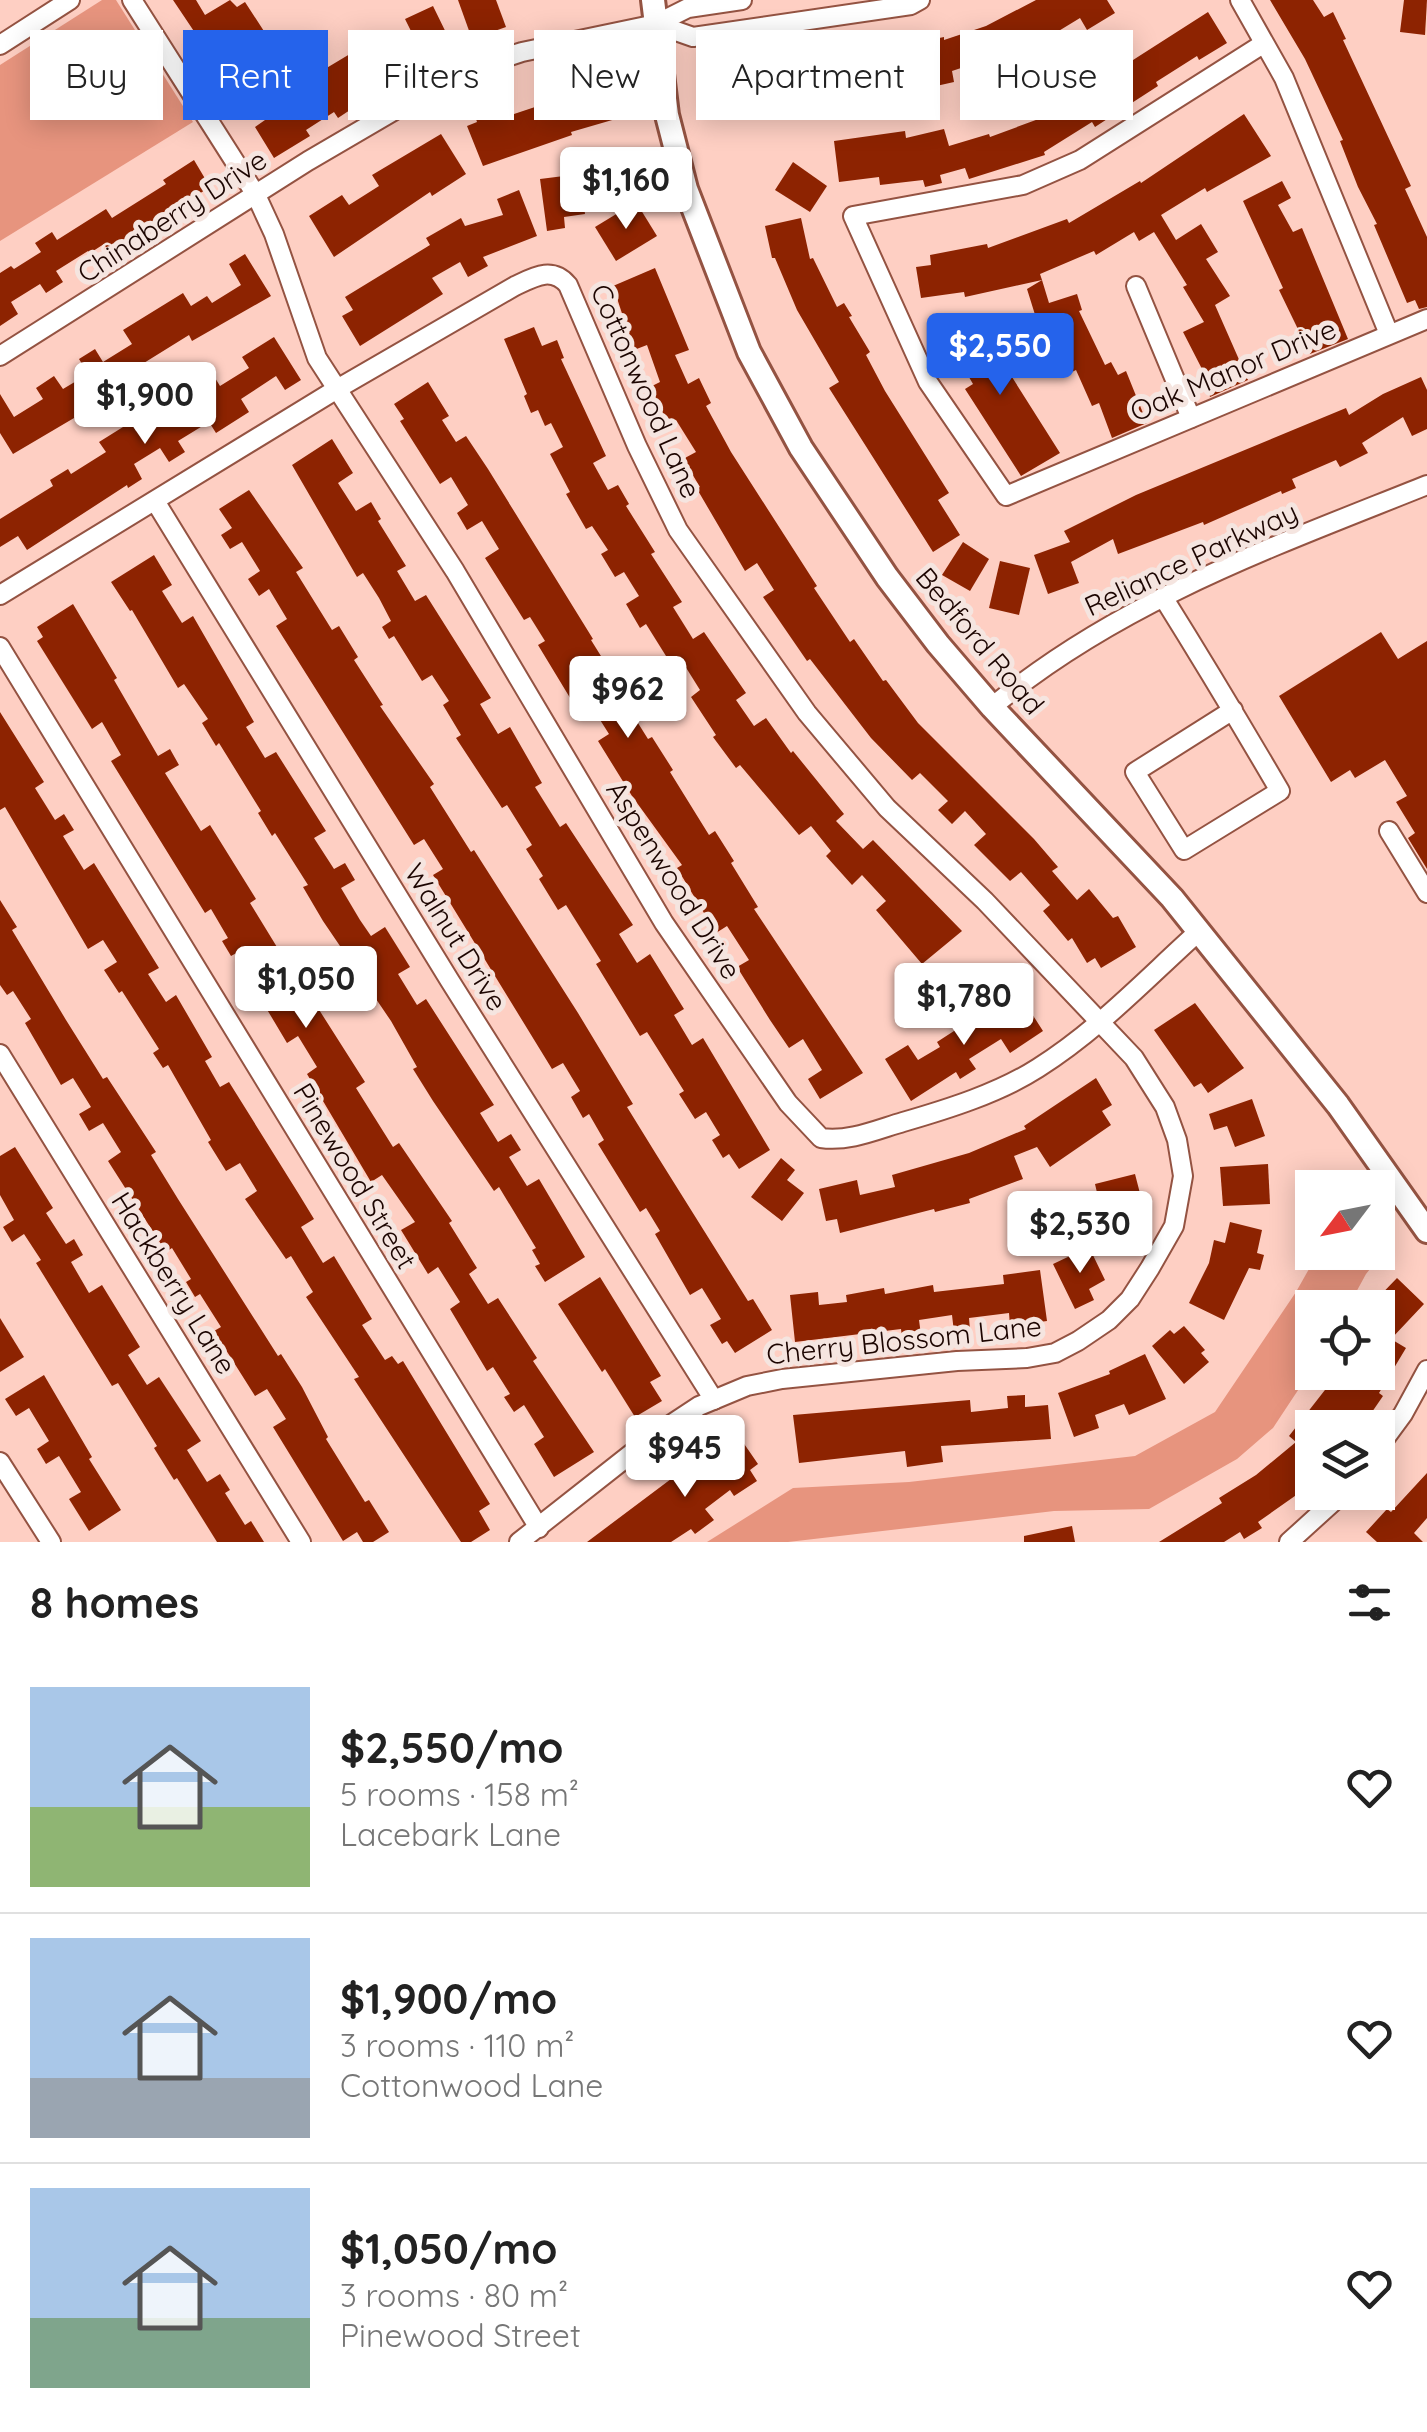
<!DOCTYPE html>
<html lang="en">
<head>
<meta charset="utf-8">
<style>
  :root { --surface:#fff; --page:#f2f2f2; --text:#222; --muted:#767676; --line:#e0e0e0; --accent:#2563eb }
  body { margin:0; font-family:Quicksand,sans-serif; background:var(--page); color:var(--text); height:100vh; display:flex; flex-direction:column; font-size:38px; white-space:nowrap }
  * { box-sizing:border-box; margin:0 }
  p { font-size:32px; color:var(--muted) }
  .icon { flex:none; width:55px; height:55px; fill:none; stroke:currentColor; stroke-width:2; stroke-linecap:round; stroke-linejoin:round }
  .map { position:relative; height:1542px; overflow:hidden }
  .drawer { display:flex; flex-direction:column; background:var(--surface); flex:1 }
  .drawer>* { flex:none }
  .banner { position:absolute; left:30px; top:30px; width:1368px; height:90px; display:flex; gap:20px }
  .needle { width:65px; rotate:238deg }
  .fabs { position:absolute; left:1295px; top:1170px; display:grid; gap:20px }
  .fabs a { display:grid; place-items:center; width:100px; height:100px; border-radius:0px; background:var(--surface); box-shadow:0 5px 25px #0003; font-size:50px }
  .price { position:absolute; translate:-50% -85px; padding:0 22px; border-radius:10px; background:#fff; color:#222; font-size:32px; line-height:65px; filter:drop-shadow(0 2px 5px #0008) }
  .price::after { content:''; position:absolute; left:50%; top:60px; width:30px; height:22px; margin-left:-15px; background:inherit; clip-path:polygon(0 0,100% 0,50% 100%) }
  .price.selected { background:var(--accent); color:#fff }
  ul { padding:0; list-style:none }
  li { display:flex; align-items:center; gap:30px; height:250px; padding:0 30px }
  li+li { border-top:2px solid var(--line) }
  li span { display:grid; place-items:center; flex:none; width:280px; height:200px; border-radius:0px; color:#555 }
  li>.icon { margin-inline-start:auto }
  span .icon { width:120px; height:120px; fill:#fffc; stroke-width:1 }
  li b { font-size:42px }
  h2 { display:flex; justify-content:space-between; align-items:center; height:120px; padding:0 30px; font-size:42px }
  .tag { padding:0 35px; border-radius:0px; background:var(--surface); box-shadow:0 5px 25px #0003; font-size:35px; line-height:90px }
  .tag.selected { background:var(--accent); color:#fff }
  .map>svg:first-child { display:block }
  .green { fill:#e7947e }
  .building { fill:#8d2301 }
  .lines { fill:none; stroke-linecap:round; stroke-linejoin:round }
  .minor-casing { stroke:#945342; stroke-width:22 }
  .major-casing { stroke:#945342; stroke-width:28 }
  .minor { stroke:#fff; stroke-width:18 }
  .major { stroke:#fff; stroke-width:22 }
  .labels { text-anchor:middle; stroke-width:10; stroke-linejoin:round; paint-order:stroke }
  .street-label { font-size:28px; fill:#1c0501; stroke:#f5e5e0 }
</style>
</head>
<body>
<div class="map">
<svg width="1427" height="1542" viewBox="0 0 1427 1542">
  <rect width="100%" height="100%" fill="#fecfc3"/>
  <!-- green -->
  <g class="green">
    <path d="M102 0H116L193 122 0 241V65Z"/>
    <path d="M1378 1215 1395 1238 1366 1274 1348 1307 1312 1308V1369L1273 1428 1237 1459 1149 1509 1054 1511 788 1542H707L793 1488 909 1482 1135 1456 1215 1412 1296 1292 1318 1253 1378 1252Z"/>
  </g>
  <!-- building -->
  <g class="building">
    <path d="M173 0H196L205 15 230 0 237 7 245 2 271 42 265 46 277 65 231 94 221 78 224 76Z"/>
    <path d="M458 0H496L506 27 472 39Z"/>
    <path d="M1036 0H1107L1115 13 1087 30 1080 18 1034 46 1039 57 1010 70 1003 54 952 71 954 82 914 91 882 96 881 90 841 96 840 83 792 94 794 108 764 112 762 97 717 101 714 68 787 58 788 63 868 47 906 42V45L944 37V40L986 26Z"/>
    <path d="M1270 0H1313L1324 17 1333 12 1346 39 1343 40 1411 186 1405 189 1427 237V307L1419 309 1415 300 1407 303 1374 225 1377 224 1358 187 1340 141 1343 140 1305 59Z"/>
    <path d="M1404 0H1427L1425 35 1400 32Z"/>
    <path d="M433 6 454 49 403 74 405 76 388 87 380 74 348 94 356 106 338 118 334 112 306 130 310 136 274 158 255 127 265 120 258 109 380 36 385 44 411 31 405 19Z"/>
    <path d="M1208 12 1227 43 1199 60 1197 56 1156 82 1158 86 1124 108 1095 127 1092 122 1044 152 1045 155 969 179 965 168 940 175 942 183 925 187 923 180 880 185 879 177 839 182 834 141 905 131 906 138 944 129 949 146 989 134 990 137 1044 117Z"/>
    <path d="M612 70 626 116 571 132 572 135 483 166 467 126 477 122 475 116 498 107 502 118 541 105 536 91Z"/>
    <path d="M1244 114 1271 156 1207 192 1205 188 1161 215 1176 240 1201 224 1218 252 1206 259 1230 296 1215 305 1248 380 1210 397 1201 367 1183 332 1204 322 1183 287 1187 285 1154 232 1139 241 1134 232 1096 255 1094 251 1040 274 1042 280 965 297 964 292 921 298 916 267 931 265 930 255 987 244 988 248 1067 219 1069 223 1140 181 1141 183Z"/>
    <path d="M441 134 466 174 432 196 430 192 334 257 309 216 342 195 349 205 379 186 372 175Z"/>
    <path d="M194 160 210 187 194 197 198 204 112 257 104 244 90 253 88 251 56 271 63 282 46 293 40 284 11 302 18 314 0 326V273L11 266 14 269 41 252 35 243 52 232 57 240 106 209 112 218 166 184 163 180Z"/>
    <path d="M793 162 827 186 810 212 775 190Z"/>
    <path d="M580 174 585 214 564 217 565 228 547 231 540 179Z"/>
    <path d="M1282 181 1291 198 1278 205 1293 232 1302 228 1348 339 1310 354 1279 290 1283 288 1243 201Z"/>
    <path d="M519 190 537 236 483 257 488 266 468 277 460 262 432 278 443 294 360 346 342 316 353 310 345 297 430 245 426 238 461 218 465 226 503 215 497 199Z"/>
    <path d="M636 202 657 236 616 261 595 227Z"/>
    <path d="M801 218 810 259 813 258 837 307 844 303 852 316 849 317 870 352 866 355 885 391 949 493 938 500 960 535 933 552 829 388 839 382 797 310 775 258H772L765 226Z"/>
    <path d="M245 254 271 296 192 341 189 335 131 371 135 377 90 406 91 408 13 454 0 433V394L14 417 43 399 36 388 54 376 63 389 88 374 79 359 95 349 103 362 132 344 123 330 183 293 191 306 207 296 212 303 241 285 229 264Z"/>
    <path d="M655 268 689 350 675 355 688 384 699 378 711 403 706 406 731 452 817 586 814 588 850 642 854 639 883 681 886 680 918 723 1034 839 1058 867 1052 871 1077 900 1089 889 1113 918 1118 916 1136 947 1101 968 1095 958 1087 963 1072 938 1068 941 1043 911 1050 905 1021 872 1010 881 974 845 986 834 965 811 952 824 938 810 948 801 920 773 912 780 871 738 810 659 807 661 763 597 774 590 757 563 745 571 697 489 700 487 683 459 696 452 676 420 668 424 650 387 660 382 647 345 634 350 613 286Z"/>
    <path d="M1042 280 1049 303 1077 294 1082 310 1079 311 1105 365 1111 362 1118 375 1126 371 1147 423 1112 438 1099 403 1092 406 1076 370 1060 378 1046 350 1027 289Z"/>
    <path d="M980 317 996 345 993 347 1060 453 1021 476 965 389 973 384 955 353 949 357 940 341Z"/>
    <path d="M534 327 542 346 557 340 564 358 561 359 606 456 593 463 608 490 618 485 629 504 626 506 655 552 651 554 682 602 673 607 693 639 704 632 746 693 736 700 754 726 766 718 791 753 793 751 844 814 836 821 863 849 873 840 962 931 922 964 876 910 886 901 862 875 852 885 826 856 831 851 811 826 799 835 740 765 736 768 713 737 716 735 691 697 700 690 685 666 676 672 646 624 640 628 626 604 639 596 624 572 615 577 601 554 608 550 592 526 586 529 566 494 570 492 550 454 563 447 551 423 545 426 538 410 531 413 524 396 527 394 504 339Z"/>
    <path d="M274 337 301 380 285 390 276 376 241 399 249 412 216 433 209 422 178 441 185 452 169 462 160 448 134 464 142 479 128 488 127 485 27 550 18 536 0 547V519L53 486 50 480 68 469 71 474 106 452 99 442 131 422 136 431 192 395 188 389 212 373 220 386 249 368 242 357Z"/>
    <path d="M1421 377 1427 390V429L1412 436 1403 417 1362 443 1368 453 1340 467 1336 460 1292 479 1296 488 1282 494 1281 491 1204 525 1203 522 1118 554 1113 539 1071 562 1079 583 1048 594 1034 555 1070 542 1064 531 1136 495 1346 408 1349 415 1383 394Z"/>
    <path d="M428 382 449 416 442 420 456 442 466 436 488 469 593 639 591 640 619 685 616 688 648 739 652 737 673 770 670 772 709 835 715 831 734 861 731 863 758 907 754 909 863 1073 820 1099 808 1079 822 1070 803 1039 789 1048 770 1020 737 967 749 960 727 926 716 933 677 868 682 865 632 796 598 741 609 734 590 704 578 711 538 645 545 641 530 617 524 620 485 558 499 549 482 521 467 530 457 513 468 505 451 477 440 484 400 421 404 419 394 404Z"/>
    <path d="M332 439 353 473 338 483 356 511 371 502 381 519 378 521 406 566 397 571 415 601 426 595 491 698 480 704 498 734 510 727 542 783 535 787 560 827 566 823 633 925 619 934 637 963 650 954 684 1009 674 1015 692 1045 703 1038 770 1150 739 1169 729 1154 723 1158 712 1140 720 1135 706 1112 695 1119 679 1094 684 1091 647 1032 640 1036 596 964 601 961 566 905 558 910 539 879 543 876 526 849 532 845 507 805 502 808 456 738 461 735 443 705 449 701 432 675 422 681 394 636 389 639 382 627 391 621 379 598 363 573 357 577 292 465Z"/>
    <path d="M249 490 303 568 296 572 332 630 339 626 358 657 354 660 383 705 380 706 434 784 430 787 471 852 474 850 578 1013 633 1104 627 1107 656 1154 748 1301 753 1299 772 1330 735 1353 727 1341 722 1344 710 1325 721 1319 702 1288 690 1295 655 1234 660 1231 646 1208 640 1212 598 1144 604 1140 589 1114 583 1118 571 1097 580 1091 563 1063 552 1069 433 875 443 869 424 839 414 845 276 626 287 619 269 589 259 596 248 579 260 571 242 542 230 549 221 535 232 528 219 509Z"/>
    <path d="M963 542 989 559 970 591 942 575Z"/>
    <path d="M154 555 172 585 162 591 182 623 193 616 254 722 246 727 265 758 276 752 326 831 314 838 334 869 345 863 355 880 341 888 360 920 371 936 385 927 410 967 398 974 417 1005 426 999 494 1105 480 1113 498 1142 511 1134 521 1150 509 1157 527 1186 539 1179 585 1257 545 1282 535 1266 540 1264 532 1250 536 1248 499 1187 494 1191 433 1101 413 1069 417 1067 391 1021 323 921 303 887 308 885 275 833 272 836 258 813 261 811 219 743 216 746 202 723 208 719 184 684 178 688 132 610 130 611 111 582Z"/>
    <path d="M1000 561 1030 568 1019 615 989 608Z"/>
    <path d="M73 604 117 678 114 680 158 756 170 749 179 765 165 773 201 831 210 825 256 899 250 903 280 952 277 954 311 1008 316 1005 365 1082 356 1088 393 1147 399 1143 452 1221 449 1223 477 1268 469 1274 488 1304 498 1298 537 1358 533 1361 594 1452 554 1477 534 1444 544 1437 524 1405 514 1412 504 1397 510 1394 493 1367 487 1371 450 1309 460 1302 438 1267 428 1274 401 1230 415 1222 382 1175 371 1182 307 1074 317 1067 298 1036 287 1043 253 986 262 981 242 950 231 956 222 941 228 938 211 909 205 913 111 761 121 755 102 722 92 729 37 641 43 637 37 627Z"/>
    <path d="M1381 632 1398 659 1427 641V869L1408 838 1415 833 1396 802 1407 796 1385 760 1355 778 1350 770 1331 782 1279 696Z"/>
    <path d="M0 712 44 782 35 788 55 820 64 814 74 830 63 836 84 870 94 863 159 968 148 974 166 1002 176 995 212 1057 205 1061 220 1087 229 1082 300 1196 314 1219 301 1227 323 1263 334 1256 372 1319 362 1325 385 1360 392 1356 398 1364 403 1361 490 1504 479 1511 490 1530 471 1542H461L354 1379 359 1377 306 1297 313 1292 291 1256 286 1259 245 1199 257 1191 240 1163 226 1171 208 1142 211 1140 168 1065 163 1068 153 1053 159 1049 122 991 119 993 104 970 117 962 103 940 88 949 5 807 0 810Z"/>
    <path d="M0 900 17 927 12 930 66 1020 103 1079 107 1077 156 1152 151 1155 178 1199 278 1356 281 1354 302 1387 328 1437 326 1439 365 1502 369 1500 389 1532 373 1542H363L357 1532 343 1541 273 1427 286 1419 267 1389 255 1396 214 1331 221 1327 200 1294 195 1297 186 1282 191 1279 172 1248 166 1252 108 1161 121 1152 103 1123 89 1131 79 1114 91 1107 73 1078 61 1085 25 1023 31 1019 13 991 7 995 0 985Z"/>
    <path d="M1005 998 1013 1011 1025 1003 1043 1031 1010 1053 1001 1039 969 1059 976 1069 960 1079 956 1072 911 1101 885 1059 908 1045 918 1060 940 1047 937 1042Z"/>
    <path d="M1195 1003 1244 1068 1208 1093 1201 1083 1194 1087 1154 1030Z"/>
    <path d="M1096 1078 1112 1105 1102 1111 1111 1125 1050 1167 1037 1147 1014 1156 1023 1179 969 1199 970 1203 935 1212 934 1209 840 1233 837 1219 826 1221 819 1189 857 1180 860 1195 895 1187 892 1175 969 1153 1026 1129 1024 1126Z"/>
    <path d="M1252 1099 1265 1136 1235 1147 1227 1126 1214 1130 1209 1114Z"/>
    <path d="M15 1147 53 1208 46 1213 66 1244 74 1239 83 1255 71 1262 89 1293 102 1285 140 1347 128 1355 147 1385 159 1377 201 1441 187 1450 207 1482 220 1474 230 1490 225 1493 245 1525 251 1521 264 1542H217L177 1478 174 1480 154 1448 157 1446 118 1383 112 1386 36 1263 41 1260 24 1234 12 1242 3 1227 14 1220 0 1195V1156Z"/>
    <path d="M781 1158 795 1170 787 1180 804 1193 782 1221 751 1197Z"/>
    <path d="M1268 1164 1270 1204 1223 1206 1220 1167Z"/>
    <path d="M1135 1174 1144 1209 1096 1221 1090 1199 1098 1197 1095 1184Z"/>
    <path d="M1230 1222 1262 1230 1257 1253 1264 1255 1260 1270 1249 1268 1224 1320 1189 1303 1209 1263 1214 1240 1225 1243Z"/>
    <path d="M1089 1247 1105 1280 1089 1289 1094 1300 1075 1309 1053 1264Z"/>
    <path d="M1040 1270 1047 1321 1010 1326 1009 1313 969 1318 970 1330 954 1332 952 1315 919 1320 921 1335 902 1338 901 1329 795 1342 790 1295 818 1292 819 1305 847 1302 846 1295 884 1288 885 1294 933 1285 934 1292 1004 1284 1003 1275Z"/>
    <path d="M600 1277 661 1376 650 1382 662 1401 635 1417 605 1369 602 1372 558 1304Z"/>
    <path d="M1397 1278 1424 1304 1391 1339 1406 1348 1379 1393 1383 1396 1361 1428H1312V1484L1258 1522 1262 1528 1244 1539 1240 1532 1224 1542H1159L1222 1503 1219 1498 1256 1475 1296 1442 1289 1436 1339 1372H1378V1308L1369 1307Z"/>
    <path d="M0 1318 24 1357 0 1372Z"/>
    <path d="M1184 1326 1205 1350 1201 1353 1209 1362 1184 1384 1152 1346 1170 1330 1174 1334Z"/>
    <path d="M1145 1354 1166 1399 1129 1415 1124 1404 1095 1415 1099 1428 1074 1437 1058 1393 1110 1374 1109 1371Z"/>
    <path d="M44 1375 92 1457 89 1459 121 1510 89 1531 69 1499 81 1492 59 1456 46 1464 37 1449 49 1441 29 1408 16 1416 5 1399Z"/>
    <path d="M1025 1395V1407L1048 1405 1051 1439 941 1446 943 1462 907 1467 905 1451 799 1463 793 1415 970 1400 971 1412 1008 1408 1007 1396Z"/>
    <path d="M738 1435 758 1464 750 1470 757 1481 734 1496 730 1490 705 1509 714 1520 695 1534 691 1529 671 1542H587L675 1476 682 1487 712 1464 707 1456Z"/>
    <path d="M1427 1473V1518L1414 1533 1423 1542H1377L1366 1532 1387 1509 1391 1512Z"/>
    <path d="M1072 1526 1075 1542H1024V1536Z"/>
  </g>
  <g class="lines">
    <!-- minor casing -->
    <g class="minor-casing">
      <g id="minor">
        <path d="M132 0 256 195 274 234 317 358 455 571 664 923 788 1103 821 1138C849 1142 876 1130 903 1122 948 1109 999 1093 1038 1068 1097 1031 1146 979 1197 933"/>
        <path d="M1240 0 1284 78 1389 334"/>
        <path d="M656 24 693 37 911 5 920 0"/>
        <path d="M1263 44 1080 160 1023 185 853 216 928 382 1006 496 1427 319"/>
        <path d="M0 45 70 0"/>
        <path d="M1136 286 1191 418"/>
        <path d="M0 356 308 161 438 85 476 67 522 52 656 24 688 8 742 0"/>
        <path d="M155 501 450 981 714 1400"/>
        <path d="M0 595 337 389 515 286C534 277 552 266 568 285L637 446 678 530 807 713 887 808 985 901 1134 1058 1165 1107 1177 1140 1183 1176 1174 1226 1150 1268 1130 1299 1109 1320 1078 1341 1055 1353 1027 1358 957 1361 782 1379 747 1386 699 1406 655 1435 519 1542"/>
        <path d="M1163 597C1203 661 1242 726 1280 791L1184 850 1135 772 1233 710"/>
        <path d="M0 647 539 1528"/>
        <path d="M992 707C1119 601 1275 546 1427 485"/>
        <path d="M1389 831 1427 893"/>
        <path d="M0 1054 301 1542"/>
        <path d="M1378 1448 1403 1414 1427 1370"/>
        <path d="M0 1462 51 1542"/>
        <path d="M1289 1542 1344 1492"/>
      </g>
    </g>
    <!-- major casing -->
    <g class="major-casing">
      <path id="major" d="M653 0 667 115 686 189 749 352 801 448 887 577 938 644 992 707 1172 898 1338 1105 1427 1231"/>
    </g>
    <!-- minor -->
    <use href="#minor" class="minor"/>
    <!-- major -->
    <use href="#major" class="major"/>
  </g>
  <g class="labels">
    <!-- street labels -->
    <g class="street-label">
      <text transform="translate(172 216) rotate(-33)" y="10">Chinaberry Drive</text>
      <text transform="translate(1233 370) rotate(-23)" y="10">Oak Manor Drive</text>
      <text transform="translate(646 391) rotate(66)" y="10">Cottonwood Lane</text>
      <text transform="translate(1191 559) rotate(-25)" y="10">Reliance Parkway</text>
      <text transform="translate(980 641) rotate(50)" y="10">Bedford Road</text>
      <text transform="translate(674 880) rotate(58)" y="10">Aspenwood Drive</text>
      <text transform="translate(456 937) rotate(58)" y="10">Walnut Drive</text>
      <text transform="translate(355 1176) rotate(59)" y="10">Pinewood Street</text>
      <text transform="translate(174 1283) rotate(58)" y="10">Hackberry Lane</text>
      <text transform="translate(904 1340) rotate(-6)" y="10">Cherry Blossom Lane</text>
    </g>
  </g>
</svg>
<div class="fabs">
<a><svg class="needle" viewBox="-14 -14 28 28"><path d="M0-13l5 13h-10z" fill="#e53935"/><path d="M0 13l5-13h-10z" fill="#767676"/></svg></a>
<a><svg class="icon" aria-label="locate" viewBox="0 0 24 24"><circle cx="12" cy="12" r="6"/><path d="M12 2v4M12 18v4M2 12h4M18 12h4"/></svg></a>
<a><svg class="icon" aria-label="layers" viewBox="0 0 24 24"><path d="M12 4l9 5-9 5-9-5zM3 14l9 5 9-5"/></svg></a>
</div>
<b class="price" style="left:626px;top:232px">$1,160</b>
<b class="price selected" style="left:1000px;top:398px">$2,550</b>
<b class="price" style="left:145px;top:447px">$1,900</b>
<b class="price" style="left:628px;top:741px">$962</b>
<b class="price" style="left:306px;top:1031px">$1,050</b>
<b class="price" style="left:964px;top:1048px">$1,780</b>
<b class="price" style="left:1080px;top:1276px">$2,530</b>
<b class="price" style="left:685px;top:1500px">$945</b>
<div class="banner">
<a class="tag">Buy</a>
<a class="tag selected">Rent</a>
<a class="tag">Filters</a>
<a class="tag">New</a>
<a class="tag">Apartment</a>
<a class="tag">House</a>
</div>
</div>
<section class="drawer">
<h2>8 homes<svg class="icon" aria-label="filters" viewBox="0 0 24 24"><path d="M4 7h16M4 17h16"/><circle cx="9" cy="7" r="2"/><circle cx="15" cy="17" r="2"/></svg></h2>
<ul>
<li><span style="background:linear-gradient(#a9c7e8 60%,#8fb573 0)"><svg class="icon" aria-label="home" viewBox="0 0 24 24"><path d="M3 11l9-7 9 7M6 9v11h12V9"/></svg></span><div><b>$2,550/mo</b><p>5 rooms · 158 m²</p><p>Lacebark Lane</p></div><svg class="icon" aria-label="heart" viewBox="0 0 24 24"><path d="M12 20l-8-8c-3-5 5-10 8-4 3-6 11-1 8 4z"/></svg></li>
<li><span style="background:linear-gradient(#a9c7e8 70%,#9aa5b1 0)"><svg class="icon" aria-label="home" viewBox="0 0 24 24"><path d="M3 11l9-7 9 7M6 9v11h12V9"/></svg></span><div><b>$1,900/mo</b><p>3 rooms · 110 m²</p><p>Cottonwood Lane</p></div><svg class="icon" aria-label="heart" viewBox="0 0 24 24"><path d="M12 20l-8-8c-3-5 5-10 8-4 3-6 11-1 8 4z"/></svg></li>
<li><span style="background:linear-gradient(#a9c7e8 65%,#7fa58c 0)"><svg class="icon" aria-label="home" viewBox="0 0 24 24"><path d="M3 11l9-7 9 7M6 9v11h12V9"/></svg></span><div><b>$1,050/mo</b><p>3 rooms · 80 m²</p><p>Pinewood Street</p></div><svg class="icon" aria-label="heart" viewBox="0 0 24 24"><path d="M12 20l-8-8c-3-5 5-10 8-4 3-6 11-1 8 4z"/></svg></li>
</ul>
</section>
</body>
</html>
